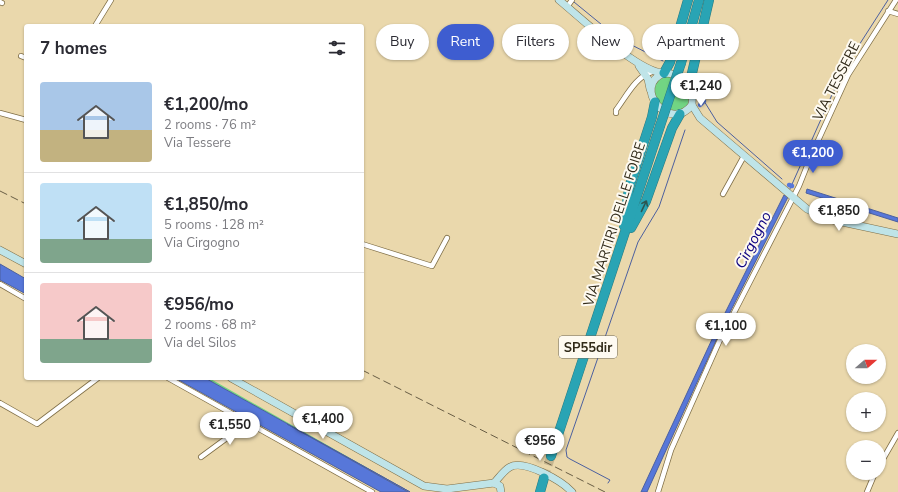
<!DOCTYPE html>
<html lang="en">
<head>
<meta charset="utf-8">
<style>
  :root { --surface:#fff; --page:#f7f7f7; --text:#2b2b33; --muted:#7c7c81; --line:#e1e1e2; --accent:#3e5dd0 }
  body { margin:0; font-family:"Nunito Sans",sans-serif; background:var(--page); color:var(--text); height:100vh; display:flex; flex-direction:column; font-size:15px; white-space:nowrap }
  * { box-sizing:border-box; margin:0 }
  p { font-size:13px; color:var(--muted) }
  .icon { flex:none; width:22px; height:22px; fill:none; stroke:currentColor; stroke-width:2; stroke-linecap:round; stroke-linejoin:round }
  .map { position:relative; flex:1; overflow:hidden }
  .details { position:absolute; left:24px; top:24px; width:340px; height:356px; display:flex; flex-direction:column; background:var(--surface); border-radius:4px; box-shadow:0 1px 3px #0004 }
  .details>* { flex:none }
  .top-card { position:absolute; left:376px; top:24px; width:380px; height:36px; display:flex; gap:8px }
  .needle { width:26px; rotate:70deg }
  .fabs { position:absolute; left:846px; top:344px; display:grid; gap:8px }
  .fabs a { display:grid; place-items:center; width:40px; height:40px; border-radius:50%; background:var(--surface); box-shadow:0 1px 3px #0004; font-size:20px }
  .price { position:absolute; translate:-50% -34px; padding:0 9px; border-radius:14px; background:#fff; color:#222; font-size:13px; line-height:26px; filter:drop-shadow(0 1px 2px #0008) }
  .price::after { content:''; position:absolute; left:50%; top:24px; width:12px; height:9px; margin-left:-6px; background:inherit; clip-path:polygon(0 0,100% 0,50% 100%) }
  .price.current { background:var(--accent); color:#fff }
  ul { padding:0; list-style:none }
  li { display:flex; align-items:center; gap:12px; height:100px; padding:0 16px }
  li+li { border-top:1px solid var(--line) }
  li span { display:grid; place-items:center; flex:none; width:112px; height:80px; border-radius:4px; color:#555 }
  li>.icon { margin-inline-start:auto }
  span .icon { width:48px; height:48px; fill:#fffc; stroke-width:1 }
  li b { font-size:17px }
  h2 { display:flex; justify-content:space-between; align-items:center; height:48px; padding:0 16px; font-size:17px }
  .tag { padding:0 14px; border-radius:18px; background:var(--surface); box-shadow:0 1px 3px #0004; font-size:14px; line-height:36px }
  .tag.current { background:var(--accent); color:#fff }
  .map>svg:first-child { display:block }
  .green { fill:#72d583 }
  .water { fill:#5777d9; stroke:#4c609f }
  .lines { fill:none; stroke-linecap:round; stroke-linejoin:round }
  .stream { stroke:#4c609f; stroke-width:1 }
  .canal { stroke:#5777d9; stroke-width:4.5 }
  .highway-tunnel { stroke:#c5b58f; stroke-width:9; stroke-dasharray:9 4.5; stroke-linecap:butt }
  .street-casing { stroke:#7f6e46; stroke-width:6 }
  .secondary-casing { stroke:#7f6e46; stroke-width:8 }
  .highway-casing { stroke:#2c797e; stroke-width:10 }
  .street { stroke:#fff; stroke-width:4.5 }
  .secondary { stroke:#bfe4e8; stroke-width:7 }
  .highway { stroke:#29a4b4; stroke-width:9 }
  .rail { stroke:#695e45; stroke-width:1; stroke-dasharray:8 4; stroke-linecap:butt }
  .highway-bridge-casing { stroke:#2c797e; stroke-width:10; stroke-linecap:butt }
  .highway-bridge { stroke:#29a4b4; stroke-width:9 }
  .oneway { stroke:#2e554f }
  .labels { text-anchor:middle; stroke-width:4; stroke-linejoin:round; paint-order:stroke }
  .shield { fill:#fefaf1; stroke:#6e685a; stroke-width:1 }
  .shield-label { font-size:13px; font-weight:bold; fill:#312a19 }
  .street-label { font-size:14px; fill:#312a19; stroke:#fefaf1 }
  .water-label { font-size:15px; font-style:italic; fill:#0e0381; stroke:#fefaf1 }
</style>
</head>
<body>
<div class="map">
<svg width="898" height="492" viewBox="0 0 898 492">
  <rect width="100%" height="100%" fill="#ead8ac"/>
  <!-- green -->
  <g class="green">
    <path d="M667 75 681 82 688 90 689 102 687 107 676 112 661 104 655 97 653 87 655 82Z"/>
    <path d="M205 378H209L410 492Z"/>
  </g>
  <!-- water -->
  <g class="water">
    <path d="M807 189 898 218V222L806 193Z"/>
    <path d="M784 195 788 197 719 334 647 492H641L714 335Z"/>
    <path d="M0 264 26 279V294L0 280Z"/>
    <path d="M175 378H205L410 492 287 424 408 492H381Z"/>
  </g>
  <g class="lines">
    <!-- stream -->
    <g class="stream">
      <path d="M574 2 618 38 663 61"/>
      <path d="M696 88 717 122 782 179"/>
      <path d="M789 191 843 70 888 0"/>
      <path d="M608 483 610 480 570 459 567 457 566 450 638 242 659 207 685 130"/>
    </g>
    <!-- canal -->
    <g class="canal">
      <path d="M700 105 704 101"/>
      <path d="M789 185 792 186"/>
    </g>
    <!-- highway-tunnel -->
    <path class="highway-tunnel" d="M544 478 551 456"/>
    <!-- street casing -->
    <g class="street-casing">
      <g id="street">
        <path d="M0 2 2 3"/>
        <path d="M567 7 572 0"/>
        <path d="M888 11 898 14"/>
        <path d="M95 26 111 0"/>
        <path d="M21 56 26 58"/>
        <path d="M0 113 26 120"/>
        <path d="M616 113V110C626 97 636 76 652 72"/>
        <path d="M723 194 744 156"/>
        <path d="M362 244 432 266 447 238"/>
        <path d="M0 284 26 299"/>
        <path d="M168 378 372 492"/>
        <path d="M0 403 37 424 98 378"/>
        <path d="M201 457 235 432 245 421"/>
        <path d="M879 466 898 433"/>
        <path d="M658 492 671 450 719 342 799 186 811 156 848 75 896 0"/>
        <path d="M867 492 875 473"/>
      </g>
    </g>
    <!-- secondary casing -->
    <g class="secondary-casing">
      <g id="secondary">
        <path d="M559 0C581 18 639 73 664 73"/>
        <path d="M639 66 648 79 650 89"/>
        <path d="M664 73C681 73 695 87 692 105 669 134 631 86 664 73Z"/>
        <path d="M692 105 700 118 807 209 828 219 898 234"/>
        <path d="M0 250 26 264"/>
        <path d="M231 378 424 486 447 489 494 483 500 486 501 492"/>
        <path d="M494 483C499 478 503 471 510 467 524 459 562 481 572 492"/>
      </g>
    </g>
    <!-- highway casing -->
    <g class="highway-casing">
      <g id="highway">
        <path d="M681 63 699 0"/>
        <path d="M664 73 670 62 688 0"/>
        <path d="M689 86 709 0"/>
        <path d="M624 226 629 188 652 117 655 102"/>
        <path d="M631 228 646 201 672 128 680 114"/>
        <path d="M551 456 660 126"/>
        <path d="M540 492 544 478"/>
      </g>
    </g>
    <!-- street -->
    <use href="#street" class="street"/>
    <!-- secondary -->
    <use href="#secondary" class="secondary"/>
    <!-- highway -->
    <use href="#highway" class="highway"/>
    <!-- rail -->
    <g class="rail">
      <path d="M0 191 26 204"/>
      <path d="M362 370 605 492"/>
    </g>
    <!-- highway-bridge casing -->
    <g class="highway-bridge-casing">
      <path id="highway-bridge" d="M660 126 681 63"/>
    </g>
    <!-- highway-bridge -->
    <use href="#highway-bridge" class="highway-bridge"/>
  </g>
  <!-- one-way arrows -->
  <defs><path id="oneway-shaft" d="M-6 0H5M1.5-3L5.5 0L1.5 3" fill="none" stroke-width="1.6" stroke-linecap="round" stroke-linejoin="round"/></defs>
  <use class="oneway" href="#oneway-shaft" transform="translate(644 206) rotate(-65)"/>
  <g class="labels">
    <!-- shield labels -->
    <rect class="shield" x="559" y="336" width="58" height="22" rx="3"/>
    <g class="shield-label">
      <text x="588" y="352">SP55dir</text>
    </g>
    <!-- street labels -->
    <g class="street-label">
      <text transform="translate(836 81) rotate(-63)" y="5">VIA TESSERE</text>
      <text transform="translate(614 224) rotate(-72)" y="5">VIA MARTIRI DELLE FOIBE</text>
    </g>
    <!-- water labels -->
    <g class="water-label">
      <text transform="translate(753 240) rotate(-63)" y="5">Cirgogno</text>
    </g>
  </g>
</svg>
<div class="fabs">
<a><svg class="needle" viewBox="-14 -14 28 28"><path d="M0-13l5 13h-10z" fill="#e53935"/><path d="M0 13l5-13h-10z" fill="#7c7c81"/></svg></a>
<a>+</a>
<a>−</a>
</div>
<b class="price" style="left:701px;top:107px">€1,240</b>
<b class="price current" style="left:813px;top:174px">€1,200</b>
<b class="price" style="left:839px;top:232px">€1,850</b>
<b class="price" style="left:726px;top:347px">€1,100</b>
<b class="price" style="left:323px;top:440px">€1,400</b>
<b class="price" style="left:230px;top:446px">€1,550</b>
<b class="price" style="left:540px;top:462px">€956</b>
<div class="top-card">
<a class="tag">Buy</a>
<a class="tag current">Rent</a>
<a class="tag">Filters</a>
<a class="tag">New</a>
<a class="tag">Apartment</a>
</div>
<section class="details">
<h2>7 homes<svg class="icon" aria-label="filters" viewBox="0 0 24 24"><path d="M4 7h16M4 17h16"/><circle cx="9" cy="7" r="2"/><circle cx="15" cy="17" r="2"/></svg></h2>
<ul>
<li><span style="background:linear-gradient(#a9c7e8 60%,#c2b280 0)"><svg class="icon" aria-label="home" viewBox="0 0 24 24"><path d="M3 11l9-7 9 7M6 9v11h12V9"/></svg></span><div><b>€1,200/mo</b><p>2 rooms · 76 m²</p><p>Via Tessere</p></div></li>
<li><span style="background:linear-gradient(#bfe0f5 70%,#7fa58c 0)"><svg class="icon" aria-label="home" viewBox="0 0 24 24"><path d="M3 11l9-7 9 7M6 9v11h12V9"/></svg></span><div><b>€1,850/mo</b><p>5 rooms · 128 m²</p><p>Via Cirgogno</p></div></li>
<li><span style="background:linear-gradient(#f6c9c9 70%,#7fa58c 0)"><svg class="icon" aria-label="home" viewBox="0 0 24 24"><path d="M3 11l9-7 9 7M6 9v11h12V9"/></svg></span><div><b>€956/mo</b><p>2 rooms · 68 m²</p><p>Via del Silos</p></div></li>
</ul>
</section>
</div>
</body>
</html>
